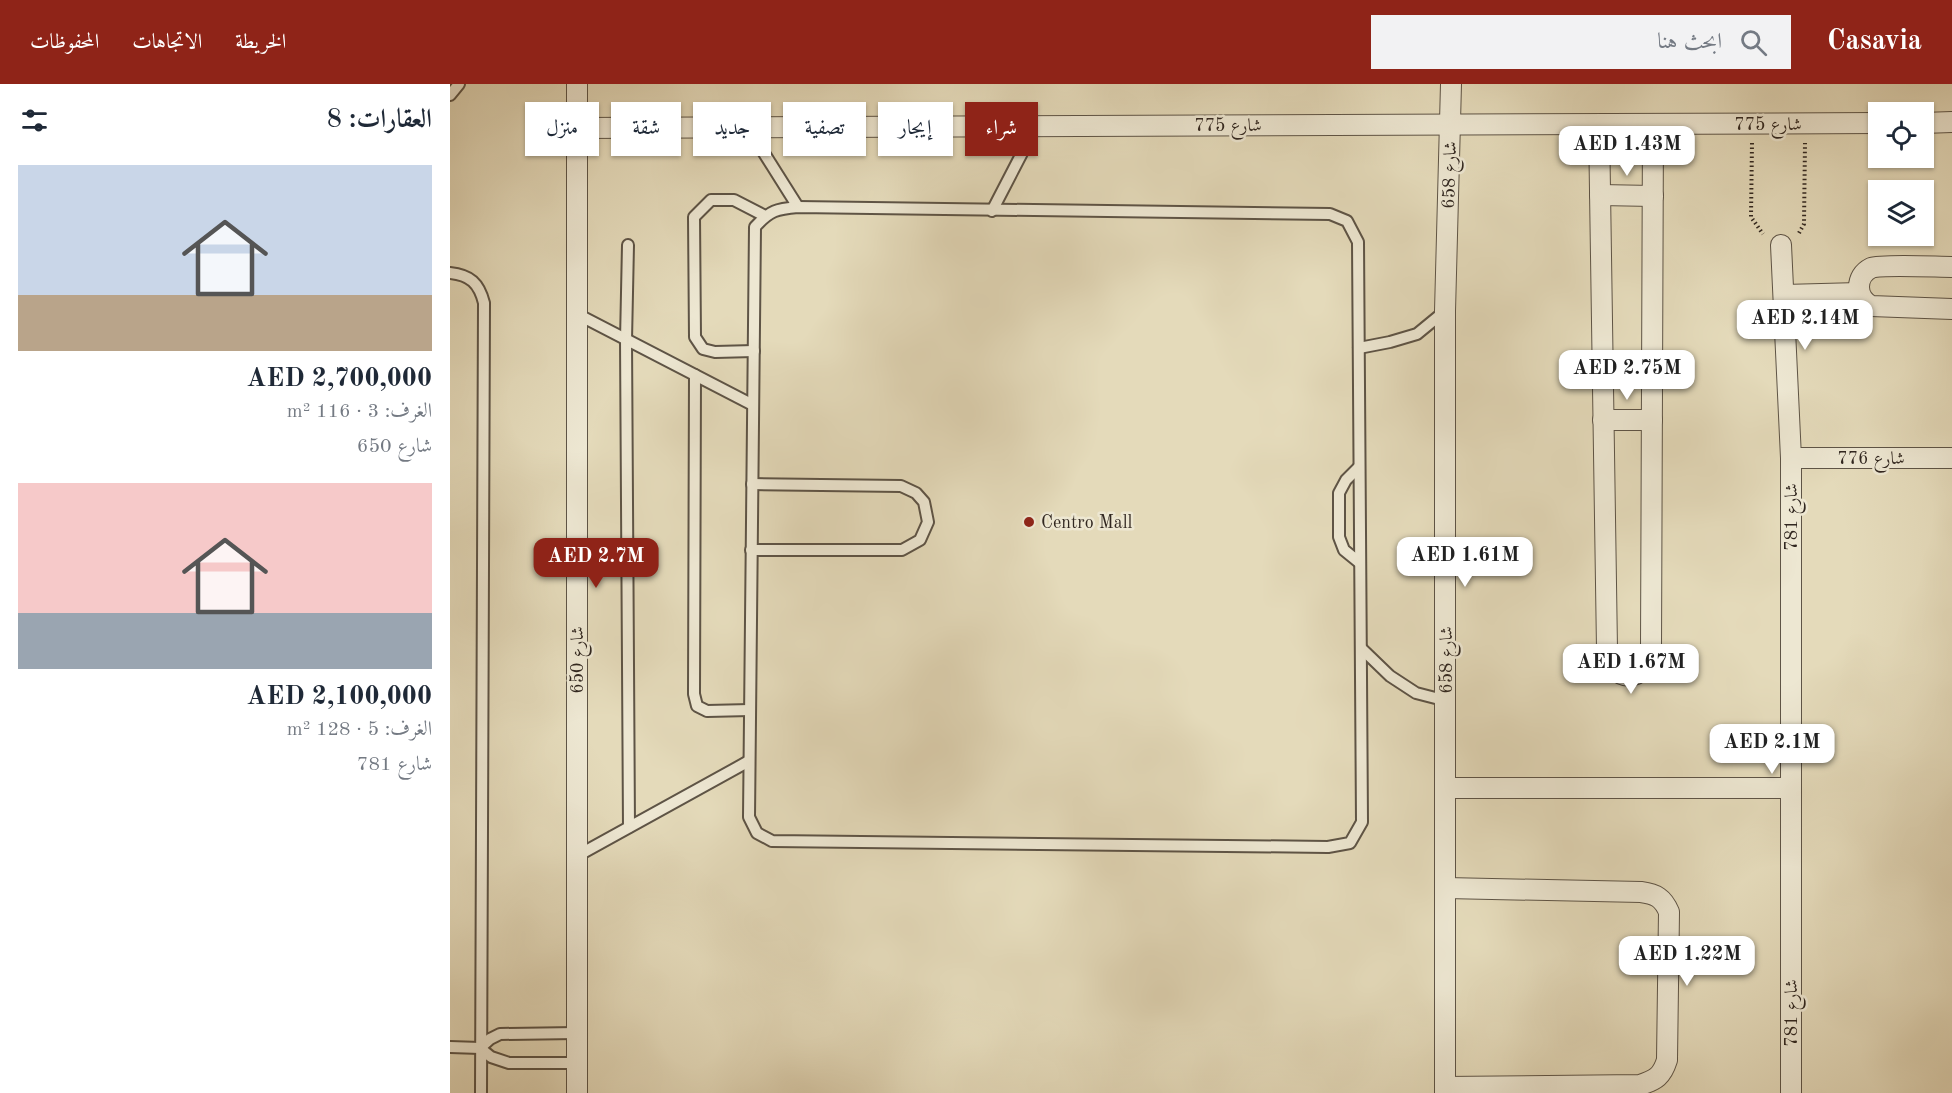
<!DOCTYPE html>
<html lang="ar">
<head>
<meta charset="utf-8">
<style>
  :root { --surface:#fff; --page:#f2f2f3; --text:#1f2937; --muted:#747a83; --accent:#8f2418 }
  body { margin:0; font-family:"Old Standard TT",Amiri,serif; background:var(--page); color:var(--text); direction:rtl; height:100vh; display:flex; flex-direction:column; font-size:22px; white-space:nowrap }
  * { box-sizing:border-box; margin:0 }
  p { font-size:20px; color:var(--muted) }
  .icon { flex:none; width:33px; height:33px; fill:none; stroke:currentColor; stroke-width:2; stroke-linecap:round; stroke-linejoin:round }
  .map { position:relative; flex:1; overflow:hidden; direction:ltr }
  .panel { display:flex; flex-direction:column; background:var(--surface); width:450px }
  .panel>* { flex:none }
  .guide { position:absolute; left:18px; top:18px; width:570px; height:54px; direction:rtl; display:flex; gap:12px }
  .buttons { position:absolute; left:1418px; top:18px; display:grid; gap:12px }
  .buttons a { display:grid; place-items:center; width:66px; height:66px; border-radius:0px; background:var(--surface); box-shadow:0 2px 4px #0004; font-size:30px }
  .price { position:absolute; translate:-50% -51px; padding:0 14px; border-radius:12px; background:#fff; color:#222; font-size:20px; line-height:39px; filter:drop-shadow(0 2px 3px #0008) }
  .price::after { content:''; position:absolute; left:50%; top:36px; width:18px; height:14px; margin-left:-9px; background:inherit; clip-path:polygon(0 0,100% 0,50% 100%) }
  .price.selected { background:var(--accent); color:#fff }
  ul { padding:0; list-style:none }
  li { display:grid; align-content:center; gap:12px; height:318px; padding:0 18px }
  li span { display:grid; place-items:center; height:186px; border-radius:0px; color:#555 }
  li>.icon { margin-inline-start:auto }
  span .icon { width:108px; height:108px; fill:#fffc; stroke-width:1 }
  li b { font-size:26px }
  h2 { display:flex; justify-content:space-between; align-items:center; height:72px; padding:0 18px; font-size:26px }
  .pill { padding:0 21px; border-radius:0px; background:var(--surface); box-shadow:0 2px 4px #0004; font-size:21px; line-height:54px }
  .pill.selected { background:var(--accent); color:#fff }
  header { display:flex; align-items:center; gap:36px; box-sizing:border-box; height:84px; padding:0 30px; background:var(--accent); color:#fff }
  header strong { font-size:28px }
  nav { display:flex; gap:33px; margin-inline-start:auto; font-size:21px }
  .search { width:420px; height:54px; background:var(--page); display:flex; align-items:center; gap:15px; box-sizing:border-box; padding:0 21px; border-radius:0px; color:var(--muted); font-size:22px }
  main { display:flex; flex:1; min-height:0 }
  .map>svg:first-child { display:block }
  .lines { fill:none; stroke-linecap:round; stroke-linejoin:round }
  .lane-casing { stroke:#5e5446; stroke-width:14 }
  .street-casing { stroke:#5e5446; stroke-width:22 }
  .path { stroke:#312720; stroke-width:4; stroke-dasharray:1.5 3; stroke-linecap:butt }
  .lane { stroke:#ede7d2; stroke-width:10 }
  .street { stroke:#ede7d2; stroke-width:20 }
  .poi-dot { fill:#8f2418; stroke:#ede7d2; stroke-width:2 }
  .labels { text-anchor:middle; stroke-width:5; stroke-linejoin:round; paint-order:stroke }
  .street-label { font-size:18px; fill:#312720; stroke:#ede7d2 }
  .poi-label { font-size:18px; fill:#312720; stroke:#ede7d2; text-anchor:start }
</style>
</head>
<body>
<header>
<strong>Casavia</strong>
<div class="search"><svg class="icon" aria-label="search" viewBox="0 0 24 24"><circle cx="10" cy="10" r="6"/><path d="M15 15l6 6"/></svg>ابحث هنا</div>
<nav><a>الخريطة</a><a>الاتجاهات</a><a>المحفوظات</a></nav>
</header>
<main>
<div class="map">
<svg width="1502" height="1009" viewBox="0 0 1502 1009">
  <rect width="100%" height="100%" fill="#e4daba"/>
  <filter id="stains"><feTurbulence type="fractalNoise" baseFrequency=".00333" numOctaves="4"/><feColorMatrix values="0 0 0 0 .2 0 0 0 0 .09 0 0 0 0 .02 0 0 0 .5 -.17"/></filter>
  <radialGradient id="worn" r=".72"><stop offset=".6" stop-color="#630" stop-opacity="0"/><stop offset="1" stop-color="#630" stop-opacity=".3"/></radialGradient>
  <g class="lines">
    <!-- lane casing -->
    <g class="lane-casing">
      <g id="lane">
        <path d="M0 11 9 0"/>
        <path d="M297 42 348 123"/>
        <path d="M348 123 880 130 897 137 908 158 912 738 900 759 878 763 322 757 307 749 299 733 305 143C320 126 327 125 348 123Z"/>
        <path d="M542 127 586 42"/>
        <path d="M178 161 176 256 179 743"/>
        <path d="M0 189C20 191 29 199 34 219L31 1009"/>
        <path d="M127 230 303 321"/>
        <path d="M909 264 940 258 967 250 995 227"/>
        <path d="M304 267 265 268 253 265 245 253 244 133 261 116H284L315 132"/>
        <path d="M245 291 244 610 247 622 257 627 300 626"/>
        <path d="M909 383 896 396 889 409V453L894 466 910 479"/>
        <path d="M301 466H452L470 456 478 438 474 418 466 409 451 402 302 400"/>
        <path d="M912 565 940 592 966 609 997 617"/>
        <path d="M127 772 299 677"/>
        <path d="M0 963 30 964 41 973 59 979H127"/>
        <path d="M30 964 40 955 50 950 127 949"/>
      </g>
    </g>
    <!-- street casing -->
    <g class="street-casing">
      <g id="street">
        <path d="M1473 39 1502 38"/>
        <path d="M1149 41 1157 565C1160 601 1198 600 1201 565L1203 41"/>
        <path d="M127 44 1428 39"/>
        <path d="M1150 111 1203 112"/>
        <path d="M1331 161 1341 374V1009"/>
        <path d="M1502 183C1487 183 1432 180 1421 184 1413 188 1409 195 1409 203 1409 212 1414 218 1421 222L1502 225"/>
        <path d="M1334 211 1409 209"/>
        <path d="M1153 336H1202"/>
        <path d="M1341 374H1502"/>
        <path d="M996 704H1341"/>
        <path d="M995 1003 1190 1001C1206 996 1212 992 1217 976L1219 828C1213 814 1206 810 1191 808L996 804"/>
        <path d="M127 1009V0"/>
        <path d="M995 1009V227L1001 0"/>
      </g>
    </g>
    <!-- path -->
    <g class="path">
      <path d="M1302 59 1301 133 1313 150"/>
      <path d="M1349 149 1354 140 1355 59"/>
    </g>
    <!-- lane -->
    <use href="#lane" class="lane"/>
    <!-- street -->
    <use href="#street" class="street"/>
  </g>
  <!-- markers -->
  <circle class="poi-dot" cx="579" cy="438" r="6"/>
  <g class="labels">
    <!-- street labels -->
    <g class="street-label">
      <text x="1318" y="46">شارع 775</text>
      <text x="778" y="47">شارع 775</text>
      <text transform="translate(999 91) rotate(-88)" y="6">شارع 658</text>
      <text x="1421" y="380">شارع 776</text>
      <text transform="translate(1341 433) rotate(-90)" y="6">شارع 781</text>
      <text transform="translate(127 576) rotate(-90)" y="6">شارع 650</text>
      <text transform="translate(996 576) rotate(-90)" y="6">شارع 658</text>
      <text transform="translate(1341 929) rotate(-90)" y="6">شارع 781</text>
    </g>
    <!-- poi labels -->
    <g class="poi-label">
      <text x="591" y="444">Centro Mall</text>
    </g>
  </g>
  <rect width="100%" height="100%" filter="url(#stains)"/>
  <rect width="100%" height="100%" fill="url(#worn)"/>
</svg>
<div class="buttons">
<a><svg class="icon" aria-label="locate" viewBox="0 0 24 24"><circle cx="12" cy="12" r="6"/><path d="M12 2v4M12 18v4M2 12h4M18 12h4"/></svg></a>
<a><svg class="icon" aria-label="layers" viewBox="0 0 24 24"><path d="M12 4l9 5-9 5-9-5zM3 14l9 5 9-5"/></svg></a>
</div>
<b class="price" style="left:1177px;top:93px">AED 1.43M</b>
<b class="price" style="left:1355px;top:267px">AED 2.14M</b>
<b class="price" style="left:1177px;top:317px">AED 2.75M</b>
<b class="price" style="left:1015px;top:504px">AED 1.61M</b>
<b class="price selected" style="left:146px;top:505px">AED 2.7M</b>
<b class="price" style="left:1181px;top:611px">AED 1.67M</b>
<b class="price" style="left:1322px;top:691px">AED 2.1M</b>
<b class="price" style="left:1237px;top:903px">AED 1.22M</b>
<div class="guide">
<a class="pill selected">شراء</a>
<a class="pill">إيجار</a>
<a class="pill">تصفية</a>
<a class="pill">جديد</a>
<a class="pill">شقة</a>
<a class="pill">منزل</a>
</div>
</div>
<section class="panel">
<h2>العقارات: 8<svg class="icon" aria-label="filters" viewBox="0 0 24 24"><path d="M4 7h16M4 17h16"/><circle cx="9" cy="7" r="2"/><circle cx="15" cy="17" r="2"/></svg></h2>
<ul>
<li><span style="background:linear-gradient(#c9d6e8 70%,#b9a48a 0)"><svg class="icon" aria-label="home" viewBox="0 0 24 24"><path d="M3 11l9-7 9 7M6 9v11h12V9"/></svg></span><div><b>AED 2,700,000</b><p>الغرف: 3 · 116 m²</p><p>شارع 650</p></div></li>
<li><span style="background:linear-gradient(#f6c9c9 70%,#9aa5b1 0)"><svg class="icon" aria-label="home" viewBox="0 0 24 24"><path d="M3 11l9-7 9 7M6 9v11h12V9"/></svg></span><div><b>AED 2,100,000</b><p>الغرف: 5 · 128 m²</p><p>شارع 781</p></div></li>
</ul>
</section>
</main>
</body>
</html>
